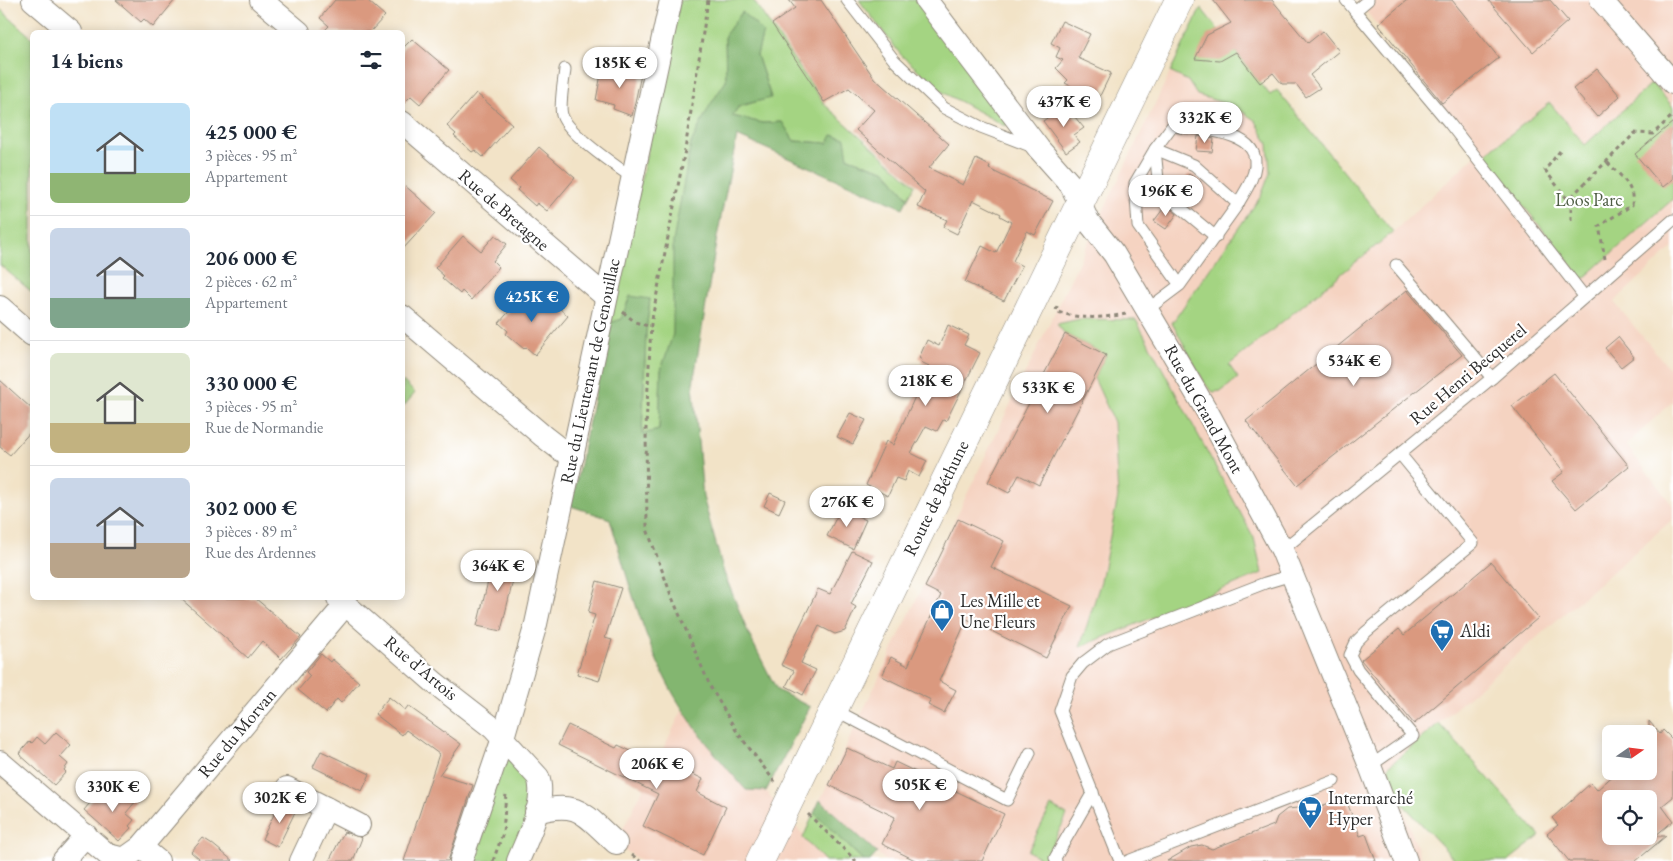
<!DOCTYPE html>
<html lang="fr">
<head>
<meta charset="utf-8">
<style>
  :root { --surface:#fff; --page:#f6f6f7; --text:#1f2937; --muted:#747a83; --line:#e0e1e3; --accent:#1f6fb2 }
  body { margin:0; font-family:"EB Garamond",serif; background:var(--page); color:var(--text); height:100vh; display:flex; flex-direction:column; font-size:19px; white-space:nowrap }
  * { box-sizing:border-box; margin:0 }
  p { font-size:16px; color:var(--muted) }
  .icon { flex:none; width:28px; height:28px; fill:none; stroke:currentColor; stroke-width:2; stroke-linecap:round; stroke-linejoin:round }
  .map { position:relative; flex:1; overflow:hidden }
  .details { position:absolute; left:30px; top:30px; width:375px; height:570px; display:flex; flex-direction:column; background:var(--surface); border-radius:8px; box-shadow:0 2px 12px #0003 }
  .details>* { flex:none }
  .needle { width:32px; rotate:76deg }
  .buttons { position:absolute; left:1602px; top:725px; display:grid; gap:10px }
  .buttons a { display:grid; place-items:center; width:55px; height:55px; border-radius:8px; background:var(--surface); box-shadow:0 2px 12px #0003; font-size:25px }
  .price { position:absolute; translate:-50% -42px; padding:0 11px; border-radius:18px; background:#fff; color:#222; font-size:16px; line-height:32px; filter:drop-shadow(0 1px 2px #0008) }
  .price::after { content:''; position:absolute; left:50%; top:30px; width:15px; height:11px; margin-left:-8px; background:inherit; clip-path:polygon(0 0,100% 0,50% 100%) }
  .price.current { background:var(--accent); color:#fff }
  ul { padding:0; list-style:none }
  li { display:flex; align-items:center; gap:15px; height:125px; padding:0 20px }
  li+li { border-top:1px solid var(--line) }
  li span { display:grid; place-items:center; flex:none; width:140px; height:100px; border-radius:8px; color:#555 }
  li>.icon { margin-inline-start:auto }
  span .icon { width:60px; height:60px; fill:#fffc; stroke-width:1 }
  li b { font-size:21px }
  h2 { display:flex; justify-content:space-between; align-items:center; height:60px; padding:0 20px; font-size:21px }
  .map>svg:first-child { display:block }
  .built { fill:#f5d3c1 }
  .green { fill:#a4d482; stroke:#688056 }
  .forest { fill:#83b670; stroke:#57704e }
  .building { fill:#da997f; fill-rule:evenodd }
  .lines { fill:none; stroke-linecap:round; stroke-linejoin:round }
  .service-casing { stroke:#8e8779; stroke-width:13 }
  .minor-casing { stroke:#8e8779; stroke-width:24 }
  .secondary-casing { stroke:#8e8779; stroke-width:29 }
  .path { stroke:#8e8779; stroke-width:3; stroke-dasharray:4 4; stroke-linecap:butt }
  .service { stroke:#fff; stroke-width:11 }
  .minor { stroke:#fff; stroke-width:22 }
  .secondary { stroke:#fff; stroke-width:28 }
  .labels { text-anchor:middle; stroke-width:4.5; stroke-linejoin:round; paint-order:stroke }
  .park-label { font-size:18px; fill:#4f5e45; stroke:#fff }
  .street-label { font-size:18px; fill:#2b2b2b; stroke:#fff }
  .poi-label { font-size:18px; fill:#2b2b2b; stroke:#fff; text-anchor:start }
</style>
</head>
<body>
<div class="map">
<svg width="1673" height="861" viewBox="0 0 1673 861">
  <rect width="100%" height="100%" fill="#fff"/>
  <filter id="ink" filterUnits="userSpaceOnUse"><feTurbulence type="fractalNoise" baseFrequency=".02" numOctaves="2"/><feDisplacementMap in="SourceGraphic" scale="10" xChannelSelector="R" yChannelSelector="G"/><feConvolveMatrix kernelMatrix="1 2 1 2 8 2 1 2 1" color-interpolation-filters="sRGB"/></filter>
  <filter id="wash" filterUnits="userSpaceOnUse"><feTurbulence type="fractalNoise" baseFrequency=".0096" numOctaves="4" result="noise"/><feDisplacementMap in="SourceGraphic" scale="20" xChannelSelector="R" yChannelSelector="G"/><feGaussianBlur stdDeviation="1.12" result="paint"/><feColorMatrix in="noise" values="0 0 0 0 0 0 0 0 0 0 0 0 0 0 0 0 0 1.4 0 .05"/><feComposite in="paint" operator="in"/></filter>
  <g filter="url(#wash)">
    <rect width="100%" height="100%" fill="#f2e3c7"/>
    <!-- built -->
    <g class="built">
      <path d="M1357 0H1673V247L1614 302 1673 373V401L1626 445 1673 506V519L1388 767 1422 861H886L820 800 1201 8 1270 95 1277 90 1393 232 1479 152Z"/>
      <path d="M683 709 726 768 746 790 766 791 825 861H640L616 843Z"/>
    </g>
    <!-- green -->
    <g class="green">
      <path d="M680 0H753L825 105 915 185 908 198 886 171 848 158 828 143 794 141 782 122 763 123 732 116 739 107 771 97 757 55 763 32 725 35 726 81 675 292 673 335 661 370 659 430 642 435 646 332 650 299 621 319 610 323Z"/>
      <path d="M859 0H920L1013 119 1005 126 944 93 901 55Z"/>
      <path d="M1201 8 1270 95 1277 90 1393 232 1229 365 1238 378 1222 391 1213 392 1206 385 1172 323 1261 196 1270 173 1268 144 1256 121 1234 106 1197 95 1188 81 1170 72Z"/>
      <path d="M0 9 32 38V292L0 265Z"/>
      <path d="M1652 83 1673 107V199L1583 279 1483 156 1550 103 1585 145Z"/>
      <path d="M1080 319 1136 320 1254 538 1262 573 1080 647 1101 581 1118 497 1114 422 1094 378 1106 355 1065 334 1057 324Z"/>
      <path d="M403 381 415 393 403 407Z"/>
      <path d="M1439 723 1540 836 1508 861H1456L1400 801 1388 767Z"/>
      <path d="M496 754 534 769 520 861H461Z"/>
      <path d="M1051 806 1067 815 1047 855 1049 861H1045L1028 851Z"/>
      <path d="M814 813 864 861H825L803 838Z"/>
    </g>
    <!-- forest -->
    <g class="forest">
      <path d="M742 12 763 32 757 55 771 98 739 106 732 116 763 123 782 122 794 141 828 143 832 135 845 138 848 158 886 171 908 198 903 208 737 136 717 237 693 384 703 497 724 573 750 637 777 690 810 707 766 791 746 790C715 755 682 715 662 672 639 623 625 570 610 519L571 506 610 323 621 319 630 296 650 299 646 332 642 434 659 430 661 370 673 334V242L691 143 710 105 726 81 725 35Z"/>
      <path d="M820 800 877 853 870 861H864L814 813Z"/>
    </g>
    <g id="blocks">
      <!-- building -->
      <g class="building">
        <path d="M116 0H175L153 27 144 19 141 22Z"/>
        <path d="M335 0H367L385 16 370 32H323L329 26 320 18Z"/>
        <path d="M789 0H821L874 78 949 144 929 168 963 185 976 159 990 166 989 169 1053 201 1035 235 1027 231 1013 261 1022 266 1004 301 965 282 982 246 996 253 1011 222 1000 216 1001 214 973 200 957 234 943 227 947 220 918 207 925 192 856 130 874 110 849 88 824 102 772 24 795 8Z"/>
        <path d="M1213 0H1272L1308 43 1323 31 1339 51 1310 75 1320 88 1306 97 1296 84H1282L1273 73 1260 83 1236 52 1220 61 1195 59 1207 35 1231 23Z"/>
        <path d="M1407 0H1452L1499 58 1442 103 1378 24Z"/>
        <path d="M1488 0H1550L1568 21 1533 52Z"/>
        <path d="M1062 21 1090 34 1078 58 1111 73 1098 100 1065 83 1068 80 1056 68 1063 60 1056 57 1060 48 1051 43Z"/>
        <path d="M412 39 449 70 420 104 411 96 402 105V49Z"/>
        <path d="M630 67 642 70 632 116 613 109 614 105 596 100 602 69 620 73 621 68 629 70Z"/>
        <path d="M1597 69 1620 96 1597 117 1573 89Z"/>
        <path d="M476 93 512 124 483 157 475 150 472 152 454 136 456 134 447 126Z"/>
        <path d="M1065 105 1084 128 1074 135 1080 142 1066 152 1043 121Z"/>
        <path d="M1200 115 1217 117 1216 124 1199 121Z"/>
        <path d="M1673 122V179L1663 187 1635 154Z"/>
        <path d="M1198 136 1214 139 1212 152 1196 151Z"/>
        <path d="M539 147 575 178 547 211 537 203 535 206 517 190 519 188 510 180Z"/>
        <path d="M1189 174 1201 182 1186 202 1175 193Z"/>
        <path d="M402 183 436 213 402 250Z"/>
        <path d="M1166 205 1177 214 1166 229 1154 221Z"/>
        <path d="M495 235 507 244 493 261 499 267 471 300 462 291 460 294 442 278 444 276 435 268 463 236 481 251Z"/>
        <path d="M1407 290 1462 355 1297 485 1246 421Z"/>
        <path d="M527 291 552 312 557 306 568 316 535 355 526 347 524 349 506 334 508 331 499 323Z"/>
        <path d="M948 325 969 335 964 345 980 353 946 421 943 420 937 431 926 426 911 453 927 461 919 477 908 471 904 481 896 478 888 496 866 485 886 441 893 445 929 366 921 362 922 360 919 358 927 340 939 346Z"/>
        <path d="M1065 334 1106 355 1039 485 1019 475 1009 493 988 482Z"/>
        <path d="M1618 337 1634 357 1621 367 1605 348Z"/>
        <path d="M1554 373 1629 466 1576 509 1552 481 1564 472 1512 406Z"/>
        <path d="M0 380 32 409V430L10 455 0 447Z"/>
        <path d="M850 413 866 420 853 444 837 437Z"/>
        <path d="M770 493 785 500 779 513 764 506Z"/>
        <path d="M841 508 866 520 853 549 827 536Z"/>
        <path d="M958 519 1004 541 991 567 1072 606 1046 658 967 619 939 681 956 690 944 713 928 705 931 700 882 676 891 657 908 666 941 595 925 587Z"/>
        <path d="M852 551 873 561 851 604 856 607 845 631 835 634 819 626 801 663 816 670 803 695 786 686 794 671 781 665 818 589 830 594Z"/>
        <path d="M495 553 518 559 501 631 477 626Z"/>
        <path d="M1491 562 1538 618 1414 724 1361 660 1399 629 1404 635Z"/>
        <path d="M597 581 621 588 605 638 612 640 599 681 577 674 595 615 588 613Z"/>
        <path d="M180 598H255L301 637 281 659 262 641 248 658Z"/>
        <path d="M321 654 330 662 332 659 359 682 341 703 337 699 326 713 298 690 310 676 306 672Z"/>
        <path d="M389 697 405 710 408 706 461 744 439 775 473 785 448 861H404L439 754 406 730 402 735 375 714Z"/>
        <path d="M1649 721 1660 734 1663 730 1673 740V797L1662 806 1673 821 1655 836H1666L1636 861H1569L1547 834 1558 825 1552 818 1591 783 1597 790 1618 771H1649ZM1611 799H1649V836H1611Z"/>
        <path d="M568 725 616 748 618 745 670 769 672 764 703 779 697 792 726 807 703 855 643 826 658 794 558 745Z"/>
        <path d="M56 732 71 745 60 757 68 764 64 770 66 772 54 785 19 754 30 741 32 743 37 737 45 744Z"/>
        <path d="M847 748 892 769 895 762 1004 814 982 861H917L882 844 895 817 829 785Z"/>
        <path d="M321 751 370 774 362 791 313 767Z"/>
        <path d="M121 788 136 801 126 813 134 820 129 826 131 828 119 841 84 810 95 797 98 799 103 793 110 800Z"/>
        <path d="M1345 797 1360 836 1366 834 1376 861H1167L1191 847 1202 845 1212 849 1274 825 1277 817 1287 809 1298 808 1308 811Z"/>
        <path d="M281 800 297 808 278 847 262 839Z"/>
        <path d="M344 832 362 838 353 861H329Z"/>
        <path d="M203 838 211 843 233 861H198L199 859 191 852Z"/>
      </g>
    </g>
  </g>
  <g filter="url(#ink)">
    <use href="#blocks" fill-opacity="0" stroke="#8e8779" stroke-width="1"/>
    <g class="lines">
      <!-- service casing -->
      <g class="service-casing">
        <g id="service">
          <path d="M847 0 894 60 944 108 981 127 1033 147"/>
          <path d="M1346 0 1355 11 1368 0"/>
          <path d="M1355 11 1450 124 1584 296"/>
          <path d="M565 69C564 80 559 106 562 115 568 134 616 166 633 178"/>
          <path d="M1216 237 1159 190 1155 149 1172 126C1203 130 1273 130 1251 180 1248 188 1242 196 1238 204"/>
          <path d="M1396 265 1492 378"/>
          <path d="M1148 309 1180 285 1238 204 1194 165 1155 149 1135 183 1138 226 1180 285"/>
          <path d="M1282 550 1492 378 1673 220"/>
          <path d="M833 709 1007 800 1030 753"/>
          <path d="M1370 766 1413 736 1358 670 1350 655 1356 642 1366 632 1473 543 1400 454"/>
          <path d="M1056 861 1055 858 1093 792"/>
          <path d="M1120 861 1060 711 1072 676 1083 663 1108 644 1265 583 1292 575"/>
          <path d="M1128 861 1334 781"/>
        </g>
      </g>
      <!-- minor casing -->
      <g class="minor-casing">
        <g id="minor">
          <path d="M33 0 71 32"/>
          <path d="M261 0 299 32"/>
          <path d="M926 0 1039 149 1071 185 1088 221 1114 254 1208 413 1282 550 1370 766 1406 861"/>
          <path d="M1601 0 1673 83"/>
          <path d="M402 122 606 297"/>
          <path d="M0 307 32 335"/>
          <path d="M402 316 543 436 561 450 573 456"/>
          <path d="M338 598 435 683 493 728 538 777C547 800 527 839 518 861"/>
          <path d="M0 762 108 855 124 859 141 847 346 604"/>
          <path d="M287 788 359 825"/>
          <path d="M536 812C580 799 585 816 616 843"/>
          <path d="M141 847 158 861"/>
          <path d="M63 861 86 835"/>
          <path d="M301 861 326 808"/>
          <path d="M461 861 502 741 536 624 671 0"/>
        </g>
      </g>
      <!-- secondary casing -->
      <g class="secondary-casing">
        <path id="secondary" d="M760 861 1179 0"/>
      </g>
      <!-- path -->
      <g class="path">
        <path d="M708 0 685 150 651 324 646 427 647 529 671 595 710 686 737 732 775 782"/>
        <path d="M1560 151 1545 170 1571 204"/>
        <path d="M1571 220V197L1635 133 1653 134 1671 117"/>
        <path d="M1605 259 1599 226 1632 205C1635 185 1619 175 1607 162"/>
        <path d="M1057 306 1056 311C1078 320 1104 318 1126 314"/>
        <path d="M623 312 635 322 651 327"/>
        <path d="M808 814 856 861"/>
        <path d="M632 855 640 861"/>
        <path d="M493 861 503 833 506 793"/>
      </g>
      <!-- service -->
      <use href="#service" class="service"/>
      <!-- minor -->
      <use href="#minor" class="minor"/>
      <!-- secondary -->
      <use href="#secondary" class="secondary"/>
    </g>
  </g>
  <!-- icons -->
  <defs>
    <g id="shop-pin" transform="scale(1.25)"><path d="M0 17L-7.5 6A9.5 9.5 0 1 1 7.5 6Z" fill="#1f6fb2" stroke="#fff"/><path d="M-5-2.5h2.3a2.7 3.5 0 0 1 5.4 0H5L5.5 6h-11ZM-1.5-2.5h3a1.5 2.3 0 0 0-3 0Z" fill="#fff"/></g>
    <g id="supermarket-pin" transform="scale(1.25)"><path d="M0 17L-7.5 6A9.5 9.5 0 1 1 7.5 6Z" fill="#1f6fb2" stroke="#fff"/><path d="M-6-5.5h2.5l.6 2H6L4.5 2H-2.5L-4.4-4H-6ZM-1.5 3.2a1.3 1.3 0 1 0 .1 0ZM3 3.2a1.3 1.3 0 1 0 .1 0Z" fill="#fff"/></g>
  </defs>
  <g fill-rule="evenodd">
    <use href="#shop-pin" x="942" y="611"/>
    <use href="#supermarket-pin" x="1442" y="631"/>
    <use href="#supermarket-pin" x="1310" y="808"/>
  </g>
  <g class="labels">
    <!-- park labels -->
    <g class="park-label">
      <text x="1589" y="206">Loos Parc</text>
    </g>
    <!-- street labels -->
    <g class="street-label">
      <text transform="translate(504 210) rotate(41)" y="6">Rue de Bretagne</text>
      <text transform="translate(590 371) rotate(-78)" y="6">Rue du Lieutenant de Genouillac</text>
      <text transform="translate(1468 374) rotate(-40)" y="6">Rue Henri Becquerel</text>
      <text transform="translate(1204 409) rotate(61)" y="6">Rue du Grand Mont</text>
      <text transform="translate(936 498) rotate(-64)" y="6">Route de Béthune</text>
      <text transform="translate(421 668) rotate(40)" y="6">Rue d'Artois</text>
      <text transform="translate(237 733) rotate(-50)" y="6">Rue du Morvan</text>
    </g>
    <!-- poi labels -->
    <g class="poi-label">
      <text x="960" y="607">Les Mille et<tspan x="960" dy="21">Une Fleurs</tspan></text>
      <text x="1460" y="637">Aldi</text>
      <text x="1328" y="804">Intermarché<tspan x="1328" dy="21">Hyper</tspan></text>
    </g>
  </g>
</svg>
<div class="buttons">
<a><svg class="needle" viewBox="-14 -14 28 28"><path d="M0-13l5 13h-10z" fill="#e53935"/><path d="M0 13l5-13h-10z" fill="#747a83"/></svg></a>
<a><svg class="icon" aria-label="locate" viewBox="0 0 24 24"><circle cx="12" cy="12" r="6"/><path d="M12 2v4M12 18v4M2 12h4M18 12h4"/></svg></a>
</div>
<b class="price" style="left:620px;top:89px">185K €</b>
<b class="price" style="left:1064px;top:128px">437K €</b>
<b class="price" style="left:1205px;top:144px">332K €</b>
<b class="price" style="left:1166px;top:217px">196K €</b>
<b class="price current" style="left:532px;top:323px">425K €</b>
<b class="price" style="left:1354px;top:387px">534K €</b>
<b class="price" style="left:926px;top:407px">218K €</b>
<b class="price" style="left:1048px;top:414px">533K €</b>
<b class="price" style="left:847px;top:528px">276K €</b>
<b class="price" style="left:498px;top:592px">364K €</b>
<b class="price" style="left:657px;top:790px">206K €</b>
<b class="price" style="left:920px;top:811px">505K €</b>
<b class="price" style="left:113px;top:813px">330K €</b>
<b class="price" style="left:280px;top:824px">302K €</b>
<section class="details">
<h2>14 biens<svg class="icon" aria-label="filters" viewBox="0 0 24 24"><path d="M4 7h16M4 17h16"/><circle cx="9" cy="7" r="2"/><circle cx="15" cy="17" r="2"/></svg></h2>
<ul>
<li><span style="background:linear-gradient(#bfe0f5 70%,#8fb573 0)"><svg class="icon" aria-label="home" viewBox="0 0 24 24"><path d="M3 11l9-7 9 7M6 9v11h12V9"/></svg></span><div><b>425 000 €</b><p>3 pièces · 95 m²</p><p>Appartement</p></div></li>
<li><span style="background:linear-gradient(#c9d6e8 70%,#7fa58c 0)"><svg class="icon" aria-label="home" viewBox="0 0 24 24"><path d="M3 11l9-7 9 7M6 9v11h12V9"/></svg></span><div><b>206 000 €</b><p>2 pièces · 62 m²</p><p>Appartement</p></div></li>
<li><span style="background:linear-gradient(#dfe7d0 70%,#c2b280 0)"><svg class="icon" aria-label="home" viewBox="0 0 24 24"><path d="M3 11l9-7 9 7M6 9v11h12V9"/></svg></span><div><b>330 000 €</b><p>3 pièces · 95 m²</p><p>Rue de Normandie</p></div></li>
<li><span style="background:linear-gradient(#c9d6e8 65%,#b9a48a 0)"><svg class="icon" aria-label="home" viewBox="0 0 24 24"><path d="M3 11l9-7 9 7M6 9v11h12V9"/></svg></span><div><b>302 000 €</b><p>3 pièces · 89 m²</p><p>Rue des Ardennes</p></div></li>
</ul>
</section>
</div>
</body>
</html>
